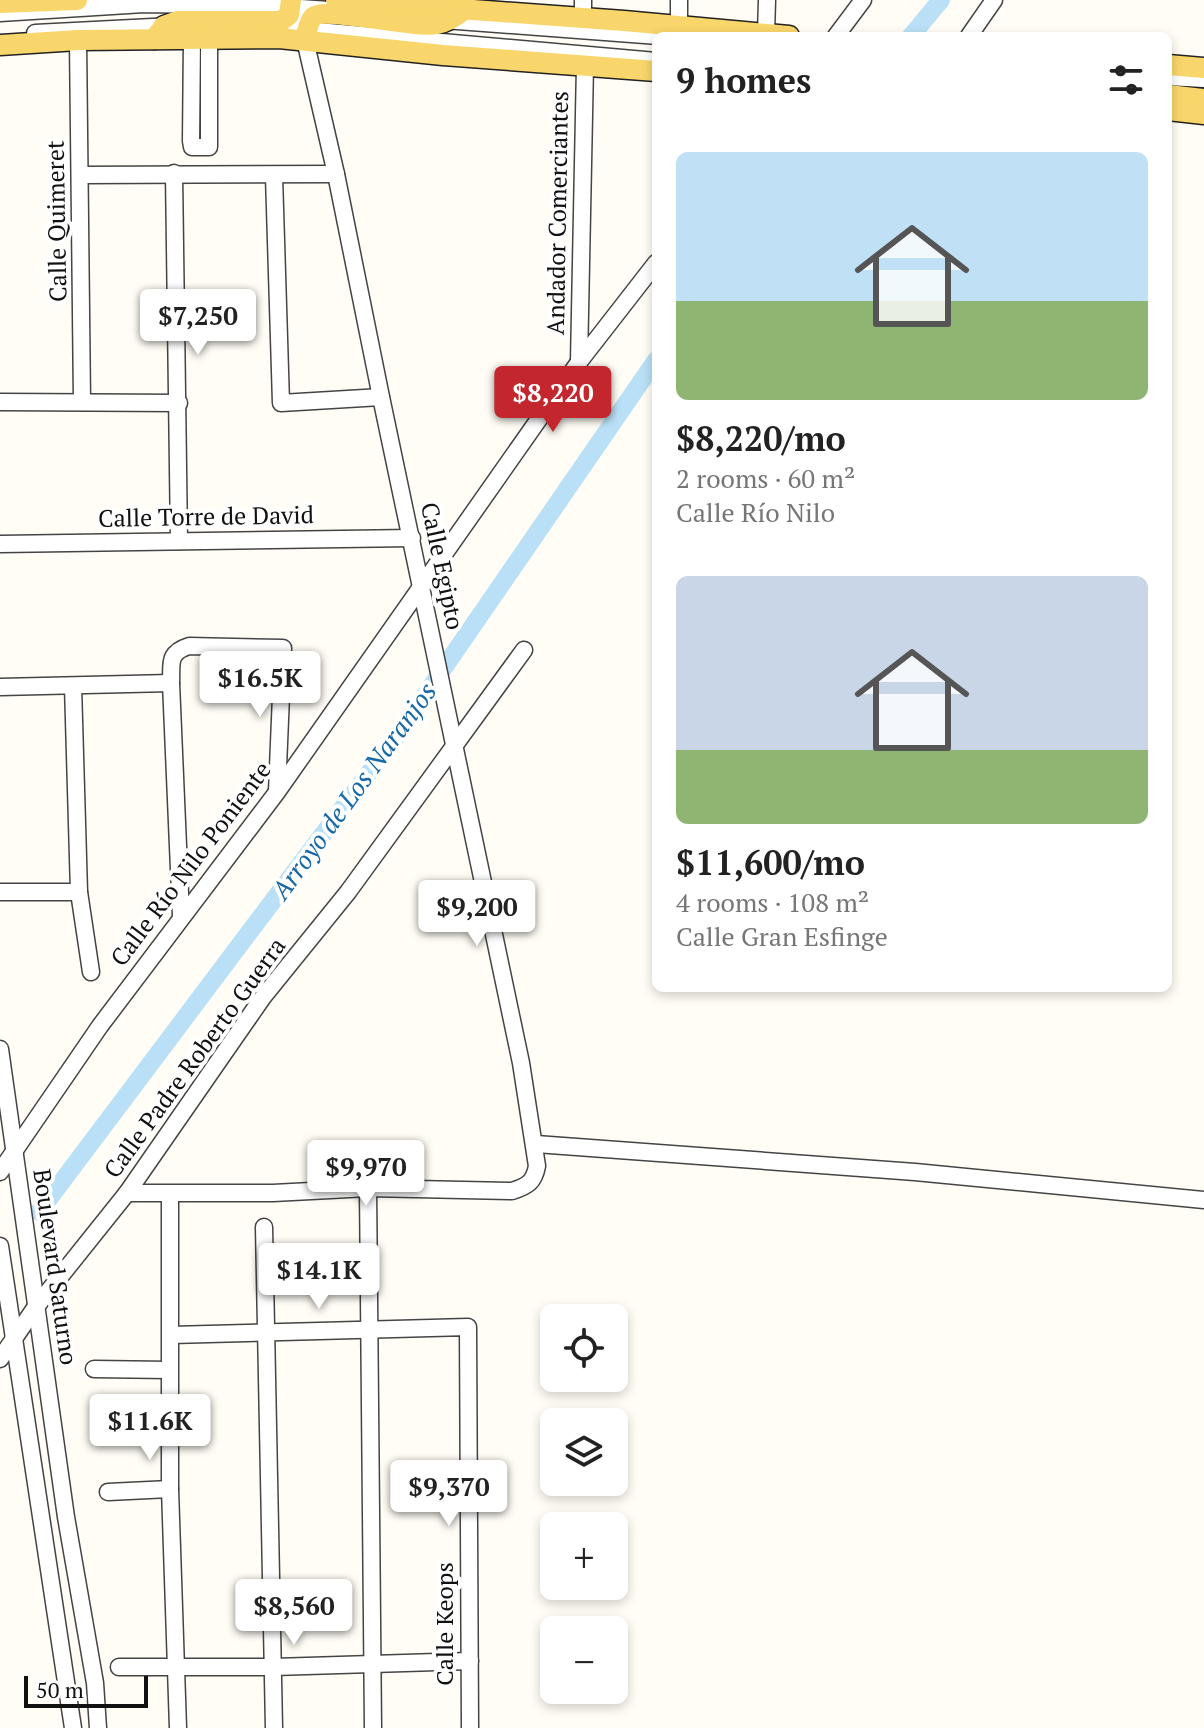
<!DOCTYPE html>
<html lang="en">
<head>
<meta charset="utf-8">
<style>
  :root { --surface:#fff; --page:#f2f2f2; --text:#222; --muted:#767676; --accent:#c4262e }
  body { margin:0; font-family:"PT Serif",serif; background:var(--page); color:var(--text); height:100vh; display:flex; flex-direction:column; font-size:30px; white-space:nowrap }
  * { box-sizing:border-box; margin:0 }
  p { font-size:26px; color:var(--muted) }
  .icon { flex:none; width:44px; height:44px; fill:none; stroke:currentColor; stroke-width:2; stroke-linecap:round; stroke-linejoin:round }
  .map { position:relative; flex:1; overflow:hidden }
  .details { position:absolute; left:652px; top:32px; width:520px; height:960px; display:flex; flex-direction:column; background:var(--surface); border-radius:12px; box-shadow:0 4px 12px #0003 }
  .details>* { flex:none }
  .controls { position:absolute; left:540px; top:1304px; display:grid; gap:16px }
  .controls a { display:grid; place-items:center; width:88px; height:88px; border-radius:12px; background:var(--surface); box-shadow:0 4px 12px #0003; font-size:40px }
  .scale { position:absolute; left:24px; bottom:20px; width:124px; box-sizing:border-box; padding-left:8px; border:4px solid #111; border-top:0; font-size:22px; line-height:28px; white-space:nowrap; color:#111; -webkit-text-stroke:6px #fff; paint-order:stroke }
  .price { position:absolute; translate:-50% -68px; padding:0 18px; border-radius:8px; background:#fff; color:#222; font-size:26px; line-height:52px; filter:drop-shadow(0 2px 4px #0008) }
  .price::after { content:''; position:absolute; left:50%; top:48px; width:24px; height:18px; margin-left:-12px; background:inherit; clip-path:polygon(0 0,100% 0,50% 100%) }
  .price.on { background:var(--accent); color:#fff }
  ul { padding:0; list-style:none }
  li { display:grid; align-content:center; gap:16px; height:424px; padding:0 24px }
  li span { display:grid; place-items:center; height:248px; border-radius:12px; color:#555 }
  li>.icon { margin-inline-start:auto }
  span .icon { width:144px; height:144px; fill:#fffc; stroke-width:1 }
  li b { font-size:34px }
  h2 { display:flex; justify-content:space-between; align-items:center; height:96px; padding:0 24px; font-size:34px }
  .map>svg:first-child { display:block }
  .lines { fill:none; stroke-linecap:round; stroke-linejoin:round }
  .canal { stroke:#b9e0f7; stroke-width:18 }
  .minor-casing { stroke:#444; stroke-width:19 }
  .major-casing { stroke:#222; stroke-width:23 }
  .minor { stroke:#fff; stroke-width:16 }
  .major { stroke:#f9d66b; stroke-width:20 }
  .labels { text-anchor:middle; stroke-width:8; stroke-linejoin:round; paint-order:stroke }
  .street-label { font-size:24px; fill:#111; stroke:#fff }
  .water-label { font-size:26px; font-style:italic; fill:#1768a6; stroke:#fff }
</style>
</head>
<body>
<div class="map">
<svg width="1204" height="1728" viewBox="0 0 1204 1728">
  <rect width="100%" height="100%" fill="#fffdf5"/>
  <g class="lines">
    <!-- canal -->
    <g class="canal">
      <path d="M911 36 941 0"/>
      <path d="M39 1212 399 733 656 360"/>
    </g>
    <!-- minor casing -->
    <g class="minor-casing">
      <g id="minor">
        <path d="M0 13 144 4 272 6 329 10"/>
        <path d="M583 18V0"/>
        <path d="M444 20 658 36"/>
        <path d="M679 26V0"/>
        <path d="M295 29 656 61"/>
        <path d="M35 33 172 26"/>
        <path d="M766 34 767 0"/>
        <path d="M836 36 863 0"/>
        <path d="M969 36 994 0"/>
        <path d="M192 38 191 141 192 147H209V38"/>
        <path d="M78 40 82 402"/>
        <path d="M1168 77 1204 79"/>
        <path d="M174 173 179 541"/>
        <path d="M81 175 336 174"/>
        <path d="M274 176 281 403 381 397"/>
        <path d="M579 362 585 65"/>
        <path d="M0 402 179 403"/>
        <path d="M0 544 412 538"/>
        <path d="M73 686 79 892 91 972"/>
        <path d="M0 687 171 683"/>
        <path d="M0 892H79"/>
        <path d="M181 916 171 683C172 664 167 653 189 646L283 648 277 791"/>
        <path d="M0 1049 66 1517 95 1683 98 1728"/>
        <path d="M536 1144 915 1172 1204 1200"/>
        <path d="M0 1172 100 1026 277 792 579 362 656 263"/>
        <path d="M368 1188 373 1728"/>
        <path d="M127 1193H273L368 1188 512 1191C528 1186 534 1182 537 1166L521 1063 381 397 336 174 305 40 292 0"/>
        <path d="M170 1195V1489L178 1728"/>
        <path d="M264 1227 274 1728"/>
        <path d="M0 1246 73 1728"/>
        <path d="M171 1335 468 1327 470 1728"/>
        <path d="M0 1359 35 1308 127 1193 263 997 348 892 524 650"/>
        <path d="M94 1369 169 1370"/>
        <path d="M108 1492 170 1489"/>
        <path d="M119 1667H274L470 1661"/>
      </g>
    </g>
    <!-- major casing -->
    <g class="major-casing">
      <g id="major">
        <path d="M336 0 624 21 789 36"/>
        <path d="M0 3 77 0"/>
        <path d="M154 39 164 26 178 21H281L289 15 291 0"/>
        <path d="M305 40C307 33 308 22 313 17 326 6 413 29 437 24 447 22 455 17 464 10"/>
        <path d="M0 45 78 40 279 38 443 55 656 71"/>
        <path d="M1168 65 1204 68"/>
        <path d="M1168 95 1204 99"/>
        <path d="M1168 110 1204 114"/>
      </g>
    </g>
    <!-- minor -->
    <use href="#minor" class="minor"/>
    <!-- major -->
    <use href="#major" class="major"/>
  </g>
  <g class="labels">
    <!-- street labels -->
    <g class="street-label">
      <text transform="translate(558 213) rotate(-89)" y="8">Andador Comerciantes</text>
      <text transform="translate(57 221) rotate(-91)" y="8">Calle Quimeret</text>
      <text transform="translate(206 517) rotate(-1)" y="8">Calle Torre de David</text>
      <text transform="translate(442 566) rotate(78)" y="8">Calle Egipto</text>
      <text transform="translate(191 864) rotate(-53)" y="8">Calle Río Nilo Poniente</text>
      <text transform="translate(195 1058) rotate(-54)" y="8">Calle Padre Roberto Guerra</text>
      <text transform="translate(55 1267) rotate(82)" y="8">Boulevard Saturno</text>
      <text transform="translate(445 1624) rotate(-90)" y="8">Calle Keops</text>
    </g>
    <!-- water labels -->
    <g class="water-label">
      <text transform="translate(354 791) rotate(-54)" y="9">Arroyo de Los Naranjos</text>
    </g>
  </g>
</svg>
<div class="controls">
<a><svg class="icon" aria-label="locate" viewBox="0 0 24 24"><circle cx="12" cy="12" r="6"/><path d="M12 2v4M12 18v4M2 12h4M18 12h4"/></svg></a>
<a><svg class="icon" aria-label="layers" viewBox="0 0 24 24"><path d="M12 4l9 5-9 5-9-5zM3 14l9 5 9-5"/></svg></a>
<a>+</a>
<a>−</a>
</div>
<div class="scale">50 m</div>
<b class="price" style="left:198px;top:357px">$7,250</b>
<b class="price on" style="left:553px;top:434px">$8,220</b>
<b class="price" style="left:260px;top:719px">$16.5K</b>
<b class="price" style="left:477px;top:948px">$9,200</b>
<b class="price" style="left:366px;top:1208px">$9,970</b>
<b class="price" style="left:319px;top:1311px">$14.1K</b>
<b class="price" style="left:150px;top:1462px">$11.6K</b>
<b class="price" style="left:449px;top:1528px">$9,370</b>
<b class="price" style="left:294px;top:1647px">$8,560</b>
<section class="details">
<h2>9 homes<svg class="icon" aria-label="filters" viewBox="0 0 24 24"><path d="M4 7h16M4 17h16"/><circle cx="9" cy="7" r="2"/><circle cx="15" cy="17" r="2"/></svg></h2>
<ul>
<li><span style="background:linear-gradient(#bfe0f5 60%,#8fb573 0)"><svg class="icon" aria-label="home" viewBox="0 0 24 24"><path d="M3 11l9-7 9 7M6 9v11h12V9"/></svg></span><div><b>$8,220/mo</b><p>2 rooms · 60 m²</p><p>Calle Río Nilo</p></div></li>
<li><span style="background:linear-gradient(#c9d6e8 70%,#8fb573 0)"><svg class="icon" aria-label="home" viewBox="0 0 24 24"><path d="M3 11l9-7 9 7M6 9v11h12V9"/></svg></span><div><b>$11,600/mo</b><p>4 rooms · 108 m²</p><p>Calle Gran Esfinge</p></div></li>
</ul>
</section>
</div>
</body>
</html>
